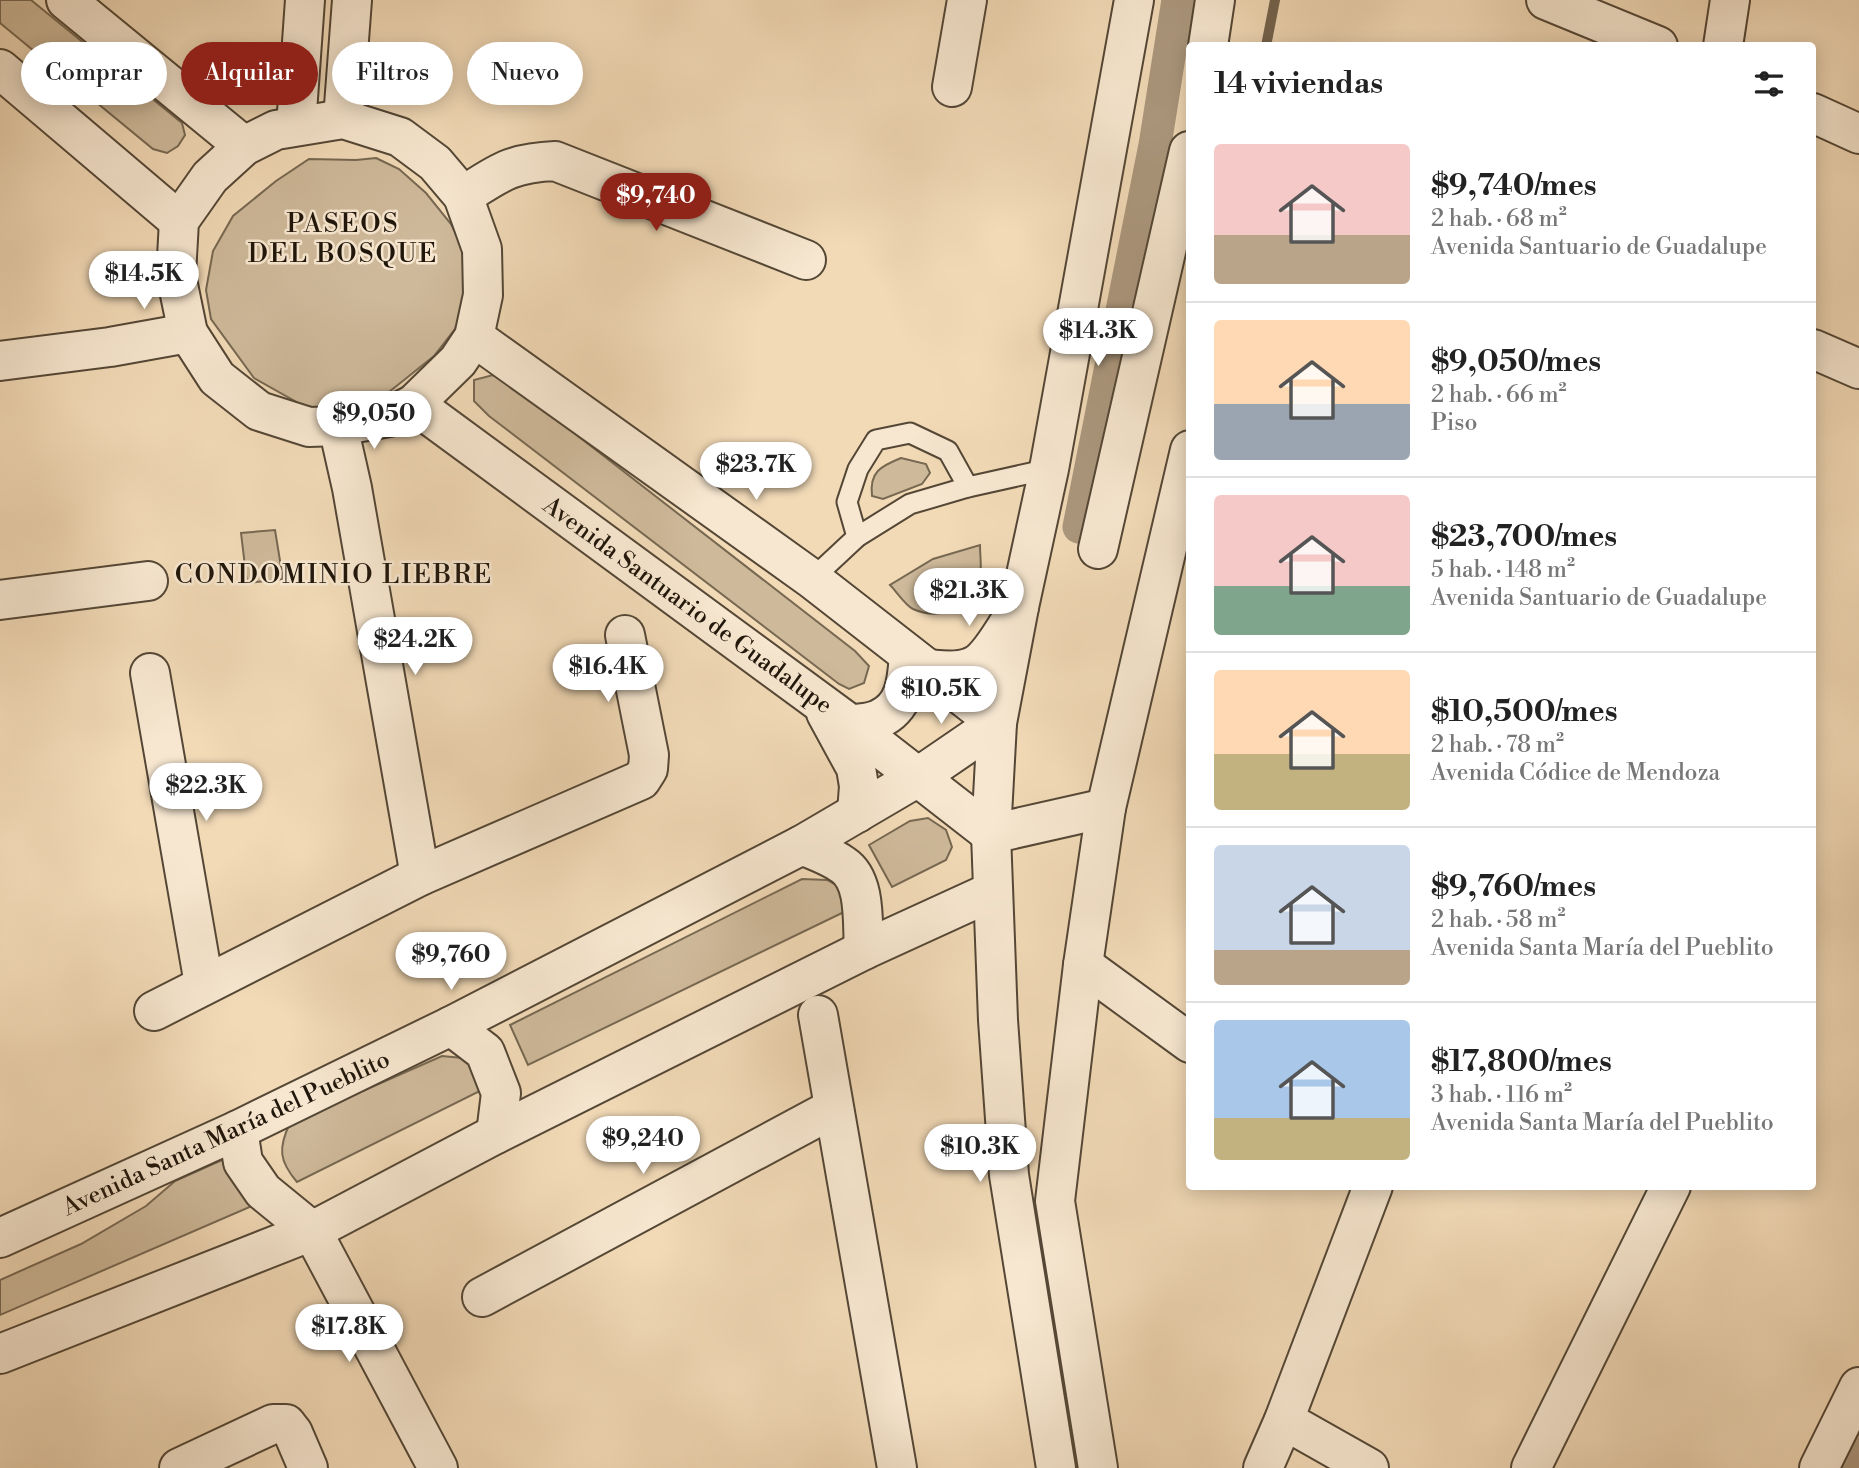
<!DOCTYPE html>
<html lang="es">
<head>
<meta charset="utf-8">
<style>
  :root { --surface:#fff; --page:#f2f2f2; --text:#222; --muted:#767676; --line:#e0e0e0; --accent:#8f2418 }
  body { margin:0; font-family:"Libre Bodoni",serif; background:var(--page); color:var(--text); height:100vh; display:flex; flex-direction:column; font-size:26px; white-space:nowrap }
  * { box-sizing:border-box; margin:0 }
  p { font-size:23px; color:var(--muted) }
  .icon { flex:none; width:38px; height:38px; fill:none; stroke:currentColor; stroke-width:2; stroke-linecap:round; stroke-linejoin:round }
  .map { position:relative; flex:1; overflow:hidden }
  .sheet { position:absolute; left:1186px; top:42px; width:630px; height:1148px; display:flex; flex-direction:column; background:var(--surface); border-radius:7px; box-shadow:0 4px 18px #0003 }
  .sheet>* { flex:none }
  .top-card { position:absolute; left:21px; top:42px; width:665px; height:63px; display:flex; gap:14px }
  .price { position:absolute; translate:-50% -60px; padding:0 16px; border-radius:24px; background:#fff; color:#222; font-size:23px; line-height:46px; filter:drop-shadow(0 2px 4px #0008) }
  .price::after { content:''; position:absolute; left:50%; top:42px; width:21px; height:16px; margin-left:-10px; background:inherit; clip-path:polygon(0 0,100% 0,50% 100%) }
  .price.active { background:var(--accent); color:#fff }
  ul { padding:0; list-style:none }
  li { display:flex; align-items:center; gap:21px; height:175px; padding:0 28px }
  li+li { border-top:2px solid var(--line) }
  li span { display:grid; place-items:center; flex:none; width:196px; height:140px; border-radius:7px; color:#555 }
  li>.icon { margin-inline-start:auto }
  span .icon { width:84px; height:84px; fill:#fffc; stroke-width:1 }
  li b { font-size:30px }
  h2 { display:flex; justify-content:space-between; align-items:center; height:84px; padding:0 28px; font-size:30px }
  .pill { padding:0 24px; border-radius:32px; background:var(--surface); box-shadow:0 4px 18px #0003; font-size:24px; line-height:63px }
  .pill.active { background:var(--accent); color:#fff }
  .map>svg:first-child { display:block }
  .green { fill:#ceb99a; stroke:#776852; stroke-width:2 }
  .lines { fill:none; stroke-linecap:round; stroke-linejoin:round }
  .stream { stroke:#73634f; stroke-width:10 }
  .canal { stroke:#ab977d; stroke-width:33 }
  .service-casing { stroke:#544736; stroke-width:23 }
  .minor-casing { stroke:#544736; stroke-width:42 }
  .tertiary-casing { stroke:#544736; stroke-width:42 }
  .service { stroke:#f7e7d0; stroke-width:19 }
  .minor { stroke:#f7e7d0; stroke-width:38 }
  .tertiary { stroke:#f7e7d0; stroke-width:38 }
  .labels { text-anchor:middle; stroke-width:5; stroke-linejoin:round; paint-order:stroke }
  .street-label { font-size:24px; fill:#20160b; stroke:#f7e7d0 }
  .neighbourhood-label { font-size:26px; letter-spacing:2px; fill:#20160b; stroke:#f7e7d0 }
</style>
</head>
<body>
<div class="map">
<svg width="1859" height="1468" viewBox="0 0 1859 1468">
  <rect width="100%" height="100%" fill="#f2dab7"/>
  <filter id="stains"><feTurbulence type="fractalNoise" baseFrequency=".00286" numOctaves="4"/><feColorMatrix values="0 0 0 0 .2 0 0 0 0 .09 0 0 0 0 .02 0 0 0 .5 -.17"/></filter>
  <radialGradient id="worn" r=".72"><stop offset=".6" stop-color="#630" stop-opacity="0"/><stop offset="1" stop-color="#630" stop-opacity=".3"/></radialGradient>
  <!-- green -->
  <g class="green">
    <path d="M0 0H31L182 123 185 135 178 146 167 153 153 149 0 23Z"/>
    <path d="M376 158 399 169 426 193 451 224 463 248 466 304 455 329 434 356 384 396 363 409 318 414 254 378 211 319 206 290 213 251 233 216 276 181 309 159 356 160Z"/>
    <path d="M493 375 511 384 855 651 869 666 864 683 849 689 839 684 489 416 474 401V380Z"/>
    <path d="M901 458 926 464 930 473 922 484 883 499 872 496C869 472 881 466 901 458Z"/>
    <path d="M275 530 283 579 247 583 241 533Z"/>
    <path d="M980 545C980 556 982 569 980 579 972 608 940 621 913 609 905 605 897 592 890 585L933 559Z"/>
    <path d="M928 818 946 830 952 847 946 860 892 887 869 845 910 821Z"/>
    <path d="M802 879 827 880 845 890 844 912 528 1065 510 1025Z"/>
    <path d="M442 1056 463 1058 481 1070 484 1089 297 1182C279 1161 278 1148 290 1123Z"/>
    <path d="M231 1156 252 1206 0 1315V1280L81 1244 146 1206 175 1181Z"/>
  </g>
  <g class="lines">
    <!-- stream -->
    <path class="stream" d="M1266 46 1275 0"/>
    <!-- canal -->
    <g class="canal">
      <path d="M1079 527 1155 145 1178 0"/>
      <path d="M1845 1468 1859 1439"/>
    </g>
    <!-- service casing -->
    <g class="service-casing">
      <g id="service">
        <path d="M857 537 847 502 858 469 876 440 910 433 948 451 968 487"/>
        <path d="M812 579 857 537 910 504 968 487 1049 469"/>
      </g>
    </g>
    <!-- minor casing -->
    <g class="minor-casing">
      <g id="minor">
        <path d="M1546 0 1658 46"/>
        <path d="M1208 46 1215 0"/>
        <path d="M1723 46 1730 0"/>
        <path d="M952 87 967 0"/>
        <path d="M1813 113 1859 134"/>
        <path d="M463 196C499 173 510 163 555 161L806 260"/>
        <path d="M1813 349 1859 369"/>
        <path d="M0 361 110 347 188 333"/>
        <path d="M338 426 352 488 420 876"/>
        <path d="M1098 549 1189 151"/>
        <path d="M0 600 148 581"/>
        <path d="M150 673 204 984"/>
        <path d="M991 834 1106 808"/>
        <path d="M802 845C815 851 831 856 843 865 867 881 862 924 864 950"/>
        <path d="M1083 965 1190 1043"/>
        <path d="M154 1011 420 876 641 780 648 769 649 755 625 635"/>
        <path d="M818 1015 897 1468"/>
        <path d="M451 1026 485 1052 501 1093 496 1134"/>
        <path d="M238 1130 243 1162 263 1191 312 1231 438 1468"/>
        <path d="M0 1238 238 1130 451 1026 802 845 918 777 997 723 1019 607 1049 469 1134 0"/>
        <path d="M482 1297 832 1109"/>
        <path d="M0 1354 312 1231 496 1134 864 950 993 891"/>
        <path d="M1284 1420 1369 1468"/>
        <path d="M179 1468 273 1424H286L293 1433 308 1468"/>
        <path d="M1098 1468 1055 1201 1083 965 1106 808 1190 450"/>
        <path d="M1263 1468 1284 1420 1373 1186"/>
        <path d="M1531 1468 1671 1186"/>
        <path d="M1819 1468 1859 1387"/>
      </g>
    </g>
    <!-- tertiary casing -->
    <g class="tertiary-casing">
      <g id="tertiary">
        <path d="M66 0 244 146"/>
        <path d="M0 69 179 221"/>
        <path d="M343 119 400 137 435 163 463 196 482 249 483 295 474 337 458 361 414 404 389 417 338 426 309 427 259 411 217 378 188 333 176 275 179 221 210 177 244 146 276 130Z"/>
        <path d="M343 119 352 0"/>
        <path d="M296 126 305 0"/>
        <path d="M474 337 812 579 997 723 991 834 998 1020 1009 1175 1056 1468"/>
        <path d="M414 404 851 725 991 834"/>
        <path d="M927 669C941 670 957 673 971 667 989 661 1008 623 1019 607"/>
        <path d="M826 713 856 768 859 786 857 813"/>
        <path d="M851 725C860 723 871 723 879 719 906 707 907 680 909 655"/>
      </g>
    </g>
    <!-- service -->
    <use href="#service" class="service"/>
    <!-- minor -->
    <use href="#minor" class="minor"/>
    <!-- tertiary -->
    <use href="#tertiary" class="tertiary"/>
  </g>
  <g class="labels">
    <!-- street labels -->
    <g class="street-label">
      <text transform="translate(688 605) rotate(36)" y="8">Avenida Santuario de Guadalupe</text>
      <text transform="translate(226 1133) rotate(-25)" y="8">Avenida Santa María del Pueblito</text>
    </g>
    <!-- neighbourhood labels -->
    <g class="neighbourhood-label">
      <text x="343" y="232">PASEOS<tspan x="343" dy="30">DEL BOSQUE</tspan></text>
      <text x="334" y="583">CONDOMINIO LIEBRE</text>
    </g>
  </g>
  <rect width="100%" height="100%" filter="url(#stains)"/>
  <rect width="100%" height="100%" fill="url(#worn)"/>
</svg>
<b class="price active" style="left:656px;top:233px">$9,740</b>
<b class="price" style="left:144px;top:311px">$14.5K</b>
<b class="price" style="left:1098px;top:368px">$14.3K</b>
<b class="price" style="left:374px;top:451px">$9,050</b>
<b class="price" style="left:756px;top:502px">$23.7K</b>
<b class="price" style="left:969px;top:628px">$21.3K</b>
<b class="price" style="left:415px;top:677px">$24.2K</b>
<b class="price" style="left:608px;top:704px">$16.4K</b>
<b class="price" style="left:941px;top:726px">$10.5K</b>
<b class="price" style="left:206px;top:823px">$22.3K</b>
<b class="price" style="left:451px;top:992px">$9,760</b>
<b class="price" style="left:643px;top:1176px">$9,240</b>
<b class="price" style="left:980px;top:1184px">$10.3K</b>
<b class="price" style="left:349px;top:1364px">$17.8K</b>
<div class="top-card">
<a class="pill">Comprar</a>
<a class="pill active">Alquilar</a>
<a class="pill">Filtros</a>
<a class="pill">Nuevo</a>
</div>
<section class="sheet">
<h2>14 viviendas<svg class="icon" aria-label="filters" viewBox="0 0 24 24"><path d="M4 7h16M4 17h16"/><circle cx="9" cy="7" r="2"/><circle cx="15" cy="17" r="2"/></svg></h2>
<ul>
<li><span style="background:linear-gradient(#f6c9c9 65%,#b9a48a 0)"><svg class="icon" aria-label="home" viewBox="0 0 24 24"><path d="M3 11l9-7 9 7M6 9v11h12V9"/></svg></span><div><b>$9,740/mes</b><p>2 hab. · 68 m²</p><p>Avenida Santuario de Guadalupe</p></div></li>
<li><span style="background:linear-gradient(#ffd9b3 60%,#9aa5b1 0)"><svg class="icon" aria-label="home" viewBox="0 0 24 24"><path d="M3 11l9-7 9 7M6 9v11h12V9"/></svg></span><div><b>$9,050/mes</b><p>2 hab. · 66 m²</p><p>Piso</p></div></li>
<li><span style="background:linear-gradient(#f6c9c9 65%,#7fa58c 0)"><svg class="icon" aria-label="home" viewBox="0 0 24 24"><path d="M3 11l9-7 9 7M6 9v11h12V9"/></svg></span><div><b>$23,700/mes</b><p>5 hab. · 148 m²</p><p>Avenida Santuario de Guadalupe</p></div></li>
<li><span style="background:linear-gradient(#ffd9b3 60%,#c2b280 0)"><svg class="icon" aria-label="home" viewBox="0 0 24 24"><path d="M3 11l9-7 9 7M6 9v11h12V9"/></svg></span><div><b>$10,500/mes</b><p>2 hab. · 78 m²</p><p>Avenida Códice de Mendoza</p></div></li>
<li><span style="background:linear-gradient(#c9d6e8 75%,#b9a48a 0)"><svg class="icon" aria-label="home" viewBox="0 0 24 24"><path d="M3 11l9-7 9 7M6 9v11h12V9"/></svg></span><div><b>$9,760/mes</b><p>2 hab. · 58 m²</p><p>Avenida Santa María del Pueblito</p></div></li>
<li><span style="background:linear-gradient(#a9c7e8 70%,#c2b280 0)"><svg class="icon" aria-label="home" viewBox="0 0 24 24"><path d="M3 11l9-7 9 7M6 9v11h12V9"/></svg></span><div><b>$17,800/mes</b><p>3 hab. · 116 m²</p><p>Avenida Santa María del Pueblito</p></div></li>
</ul>
</section>
</div>
</body>
</html>
